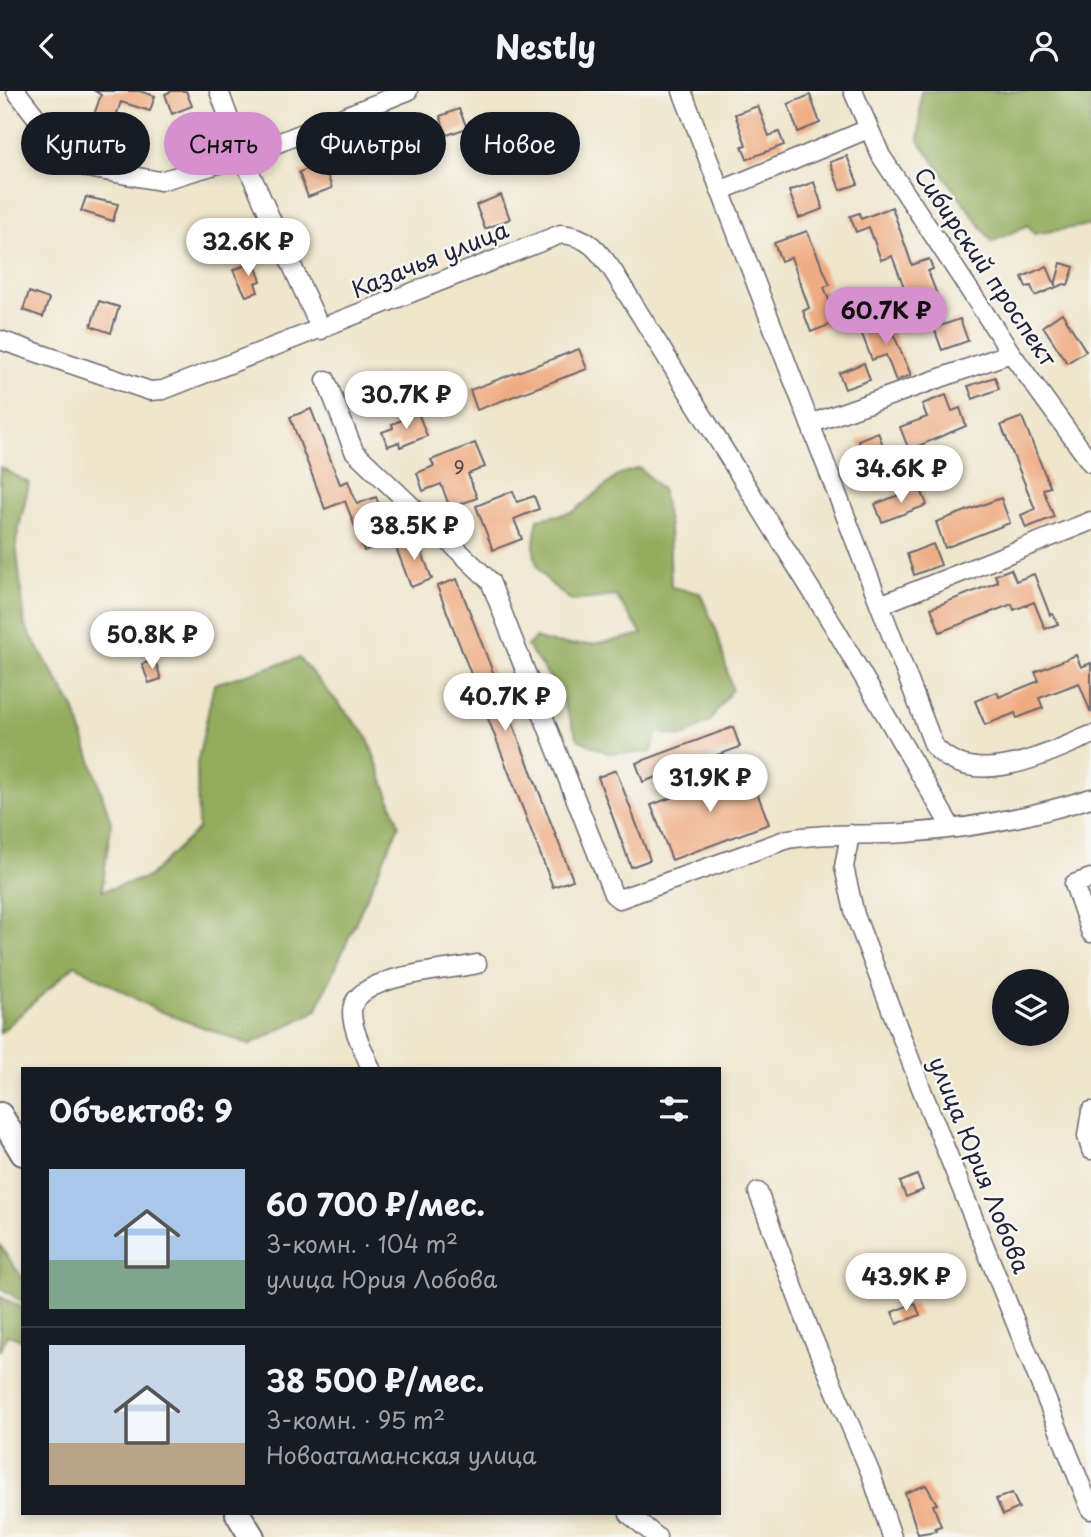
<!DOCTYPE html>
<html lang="ru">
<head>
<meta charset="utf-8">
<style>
  :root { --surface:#171b24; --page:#20242c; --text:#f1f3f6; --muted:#9ea1a6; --line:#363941; --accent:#d690ce }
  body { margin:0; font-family:"Playpen Sans",sans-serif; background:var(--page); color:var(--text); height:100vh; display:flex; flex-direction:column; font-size:26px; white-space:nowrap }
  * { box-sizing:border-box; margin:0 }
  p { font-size:23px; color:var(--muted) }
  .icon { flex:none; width:38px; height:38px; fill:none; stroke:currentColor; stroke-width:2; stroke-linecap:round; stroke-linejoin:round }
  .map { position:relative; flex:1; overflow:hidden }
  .side { position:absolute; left:21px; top:976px; width:700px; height:448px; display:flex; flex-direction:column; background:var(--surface); border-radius:0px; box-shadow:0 4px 10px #0003 }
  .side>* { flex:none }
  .guide { position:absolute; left:21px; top:21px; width:700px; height:63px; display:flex; gap:14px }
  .tools { position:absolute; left:992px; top:878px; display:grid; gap:14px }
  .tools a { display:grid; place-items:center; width:77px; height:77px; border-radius:50%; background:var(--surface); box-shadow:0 4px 10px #0003; font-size:35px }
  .price { position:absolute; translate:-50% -60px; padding:0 16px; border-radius:24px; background:#fff; color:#222; font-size:23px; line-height:46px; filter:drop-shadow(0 2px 4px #0008) }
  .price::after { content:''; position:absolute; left:50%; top:42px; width:21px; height:16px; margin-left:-10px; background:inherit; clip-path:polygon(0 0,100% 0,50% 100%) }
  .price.current { background:var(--accent); color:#111 }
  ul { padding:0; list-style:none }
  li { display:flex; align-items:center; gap:21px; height:175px; padding:0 28px }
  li+li { border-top:2px solid var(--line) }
  li span { display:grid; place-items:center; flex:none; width:196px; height:140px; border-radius:0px; color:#555 }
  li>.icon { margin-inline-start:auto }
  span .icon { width:84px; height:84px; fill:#fffc; stroke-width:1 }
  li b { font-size:30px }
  h2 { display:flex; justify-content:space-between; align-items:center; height:84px; padding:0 28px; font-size:30px }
  .chip { padding:0 24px; border-radius:32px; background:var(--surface); box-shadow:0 4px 10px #0003; font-size:24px; line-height:63px }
  .chip.current { background:var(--accent); color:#111 }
  header { display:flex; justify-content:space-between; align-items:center; height:91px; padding:0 28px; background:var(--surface); font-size:32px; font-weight:700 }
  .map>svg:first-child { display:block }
  .forest { fill:#92ab5c; stroke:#5a664c; stroke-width:2 }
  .building { fill:#efac82 }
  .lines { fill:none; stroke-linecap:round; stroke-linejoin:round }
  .minor-casing { stroke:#6a666d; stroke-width:21 }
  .highway-casing { stroke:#6a666d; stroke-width:28 }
  .minor { stroke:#fff; stroke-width:18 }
  .highway { stroke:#fff; stroke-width:24 }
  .labels { text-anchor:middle; stroke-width:5; stroke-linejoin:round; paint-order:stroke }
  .number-label { font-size:19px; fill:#55444d }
  .street-label { font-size:23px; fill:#22223b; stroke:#f6f6f2 }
</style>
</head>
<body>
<header><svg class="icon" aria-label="back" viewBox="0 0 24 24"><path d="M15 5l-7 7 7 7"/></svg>Nestly<svg class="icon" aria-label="person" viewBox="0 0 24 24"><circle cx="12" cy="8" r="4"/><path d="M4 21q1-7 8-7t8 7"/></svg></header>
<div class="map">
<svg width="1091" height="1446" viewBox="0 0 1091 1446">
  <rect width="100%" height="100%" fill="#f6f6f2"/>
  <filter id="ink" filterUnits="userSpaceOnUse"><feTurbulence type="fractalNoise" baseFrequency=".0143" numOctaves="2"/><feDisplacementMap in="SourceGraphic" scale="14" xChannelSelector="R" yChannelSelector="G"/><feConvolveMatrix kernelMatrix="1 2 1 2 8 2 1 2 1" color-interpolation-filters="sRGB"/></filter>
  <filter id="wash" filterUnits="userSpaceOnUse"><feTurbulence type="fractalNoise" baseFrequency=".00686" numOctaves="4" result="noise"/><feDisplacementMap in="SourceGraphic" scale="28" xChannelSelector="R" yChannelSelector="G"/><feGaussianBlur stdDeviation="1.57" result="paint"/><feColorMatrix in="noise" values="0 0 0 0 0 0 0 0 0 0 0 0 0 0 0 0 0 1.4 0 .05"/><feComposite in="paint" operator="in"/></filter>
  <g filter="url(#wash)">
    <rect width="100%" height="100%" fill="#efe5cb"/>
    <!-- forest -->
    <g class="forest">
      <path d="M921 0H1091V134L1034 143 1028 134 992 151 919 50Z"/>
      <path d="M0 376 29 392 16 451 25 535 74 617 111 731 102 800 148 786 198 738 197 673 214 593 299 567 367 645 399 734 316 920 250 954 154 918 75 874 0 942Z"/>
      <path d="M640 377 662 399 669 437 671 496 700 502 717 541 732 598 710 630 683 646 657 641 651 662H607L578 648 558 598 527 555 535 547C567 559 610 552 642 543L616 505 572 510C536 483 528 472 538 428L573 421 620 383Z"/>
      <path d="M0 1154 23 1188V1211L0 1197Z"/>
      <path d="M0 1206 23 1217V1249L7 1244 0 1260Z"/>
    </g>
    <g id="blocks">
      <!-- building -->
      <g class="building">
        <path d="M95 0H139L155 5 150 20 121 11 110 42 90 35 101 4Z"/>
        <path d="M172 0H186L192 15 172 23 165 3Z"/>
        <path d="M810 4 820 32 798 41 788 13Z"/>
        <path d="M758 15 769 45 779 41 784 54 747 68 742 55 746 54 735 23Z"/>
        <path d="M459 18 467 37 447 44 440 25Z"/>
        <path d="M420 36 424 45 432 42 437 55 410 66 401 43Z"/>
        <path d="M847 65 858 93 840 99 830 71Z"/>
        <path d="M323 72 332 97 308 106 299 81Z"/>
        <path d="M814 91 823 118 799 127 789 100Z"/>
        <path d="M501 104 510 128 485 138 476 114Z"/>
        <path d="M86 106 118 113 113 130 81 120Z"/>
        <path d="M892 116 912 174 929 168 933 178 928 180 937 204 911 214 892 165 881 169 869 136 856 141 850 125 859 122 861 128Z"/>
        <path d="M807 140 830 194 824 196 837 231 811 241 803 220 809 217 791 166 781 170 774 152Z"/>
        <path d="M254 171 261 190 255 192 258 201 246 205 233 179Z"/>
        <path d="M1061 172 1074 176 1068 194 1064 193 1035 205 1031 195 1026 196 1022 186 1047 175 1055 194Z"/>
        <path d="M29 201 49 208 43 226 23 219Z"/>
        <path d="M99 210 119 216 111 242 91 235Z"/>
        <path d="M1062 222 1086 260 1067 272 1043 235Z"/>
        <path d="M887 228 911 284 896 290 886 264 872 269 860 238Z"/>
        <path d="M960 228 968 250 942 259 934 237Z"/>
        <path d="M579 258 587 278 477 319 470 299Z"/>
        <path d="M864 272 870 289 845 298 839 282Z"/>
        <path d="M995 286 999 298 973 308 968 295Z"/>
        <path d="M389 295 394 310 370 319 364 304Z"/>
        <path d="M946 304 952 320 960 317 966 335 909 359 900 336 927 326 922 313Z"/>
        <path d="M311 318 340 393 348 390 357 413 376 406 392 450 364 460 345 410 325 418 290 326Z"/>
        <path d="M418 322 427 345 400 356 399 351 388 355 382 341 393 337 392 333Z"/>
        <path d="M1022 326 1050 396 1043 398 1054 426 1026 437 1021 424 1035 418 1001 334Z"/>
        <path d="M878 341 886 363 866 371 858 349Z"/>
        <path d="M475 352 485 376 468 383 477 407 450 417 441 393 423 400 417 382 434 375 431 369Z"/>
        <path d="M920 396 927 414 882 431 875 413Z"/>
        <path d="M513 400 517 411 534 405 539 418 514 428 522 448 493 459 476 415Z"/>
        <path d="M1001 407 1010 432 945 457 936 431Z"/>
        <path d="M416 446 432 488 411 496 395 454Z"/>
        <path d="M933 453 941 474 914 484 907 463Z"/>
        <path d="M1011 478 1016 490 1034 483 1050 524 1053 523 1058 533 1045 538 1034 511 1014 519 1012 513 940 541 931 517 998 491 995 484Z"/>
        <path d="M457 488 573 789 553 796 437 495Z"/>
        <path d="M1076 564 1081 576 1091 572V622L1079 592 1039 607 1043 617 1017 627 1015 622 985 634 975 610 997 601 999 606 1039 590 1035 581Z"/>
        <path d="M155 569 161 588 149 592 142 573Z"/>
        <path d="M733 636 740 656 643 691 636 672Z"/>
        <path d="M748 678 769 733 672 769 651 714Z"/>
        <path d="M616 679 650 769 631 776 598 686Z"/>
        <path d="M917 1084 923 1099 906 1106 900 1091Z"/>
        <path d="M915 1212 920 1224 897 1233 892 1221Z"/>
        <path d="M926 1394 937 1413 933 1414 941 1435 935 1437 936 1440 918 1443 905 1402Z"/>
        <path d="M1012 1402 1019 1417 1003 1424 996 1408Z"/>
      </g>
    </g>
  </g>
  <g filter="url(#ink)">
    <use href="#blocks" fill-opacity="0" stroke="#6a666d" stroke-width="2"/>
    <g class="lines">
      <!-- minor casing -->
      <g class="minor-casing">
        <g id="minor">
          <path d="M16 0 64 62 88 77 160 90 243 66 408 0"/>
          <path d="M219 0 243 66 321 239"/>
          <path d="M682 0 934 655C974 701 1047 662 1091 644"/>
          <path d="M853 0 881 65 1011 262 1091 372"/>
          <path d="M720 100 868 38"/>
          <path d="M0 249 150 300 163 299 561 143C588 145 598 159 613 180L836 539 951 736"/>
          <path d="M326 289 354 360 490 490 613 803 619 808 788 748C827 741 866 745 906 742 969 738 1031 726 1091 707"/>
          <path d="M810 333 1011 262"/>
          <path d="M880 514 1091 430"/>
          <path d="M850 743 844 776 855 824 923 1002 1091 1419"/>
          <path d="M1091 787 1074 793 1091 842"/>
          <path d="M371 978C365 961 352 940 352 921 352 883 449 880 477 873"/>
          <path d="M1091 1020 1087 1045 1091 1059"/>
          <path d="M758 1101 810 1240 871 1383 892 1446"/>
          <path d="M629 1423 657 1446"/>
        </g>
      </g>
      <!-- highway casing -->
      <g class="highway-casing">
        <g id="highway">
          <path d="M0 1024 23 1062"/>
          <path d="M238 1423 252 1446"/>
        </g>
      </g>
      <!-- minor -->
      <use href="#minor" class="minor"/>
      <!-- highway -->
      <use href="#highway" class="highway"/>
    </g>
  </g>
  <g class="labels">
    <!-- number labels -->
    <g class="number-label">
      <text x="459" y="383">9</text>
    </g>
    <!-- street labels -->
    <g class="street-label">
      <text transform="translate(430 169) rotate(-22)" y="8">Казачья улица</text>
      <text transform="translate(985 176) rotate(56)" y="8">Сибирский проспект</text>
      <text transform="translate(979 1074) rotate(68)" y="8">улица Юрия Лобова</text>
    </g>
  </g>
</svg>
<div class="tools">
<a><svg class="icon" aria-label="layers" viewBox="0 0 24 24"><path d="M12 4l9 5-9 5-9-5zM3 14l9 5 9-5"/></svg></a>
</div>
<b class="price" style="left:248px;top:187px">32.6K ₽</b>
<b class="price current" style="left:886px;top:256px">60.7K ₽</b>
<b class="price" style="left:406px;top:340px">30.7K ₽</b>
<b class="price" style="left:901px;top:414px">34.6K ₽</b>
<b class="price" style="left:414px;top:471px">38.5K ₽</b>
<b class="price" style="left:152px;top:580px">50.8K ₽</b>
<b class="price" style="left:505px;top:642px">40.7K ₽</b>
<b class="price" style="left:710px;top:723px">31.9K ₽</b>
<b class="price" style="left:906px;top:1222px">43.9K ₽</b>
<div class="guide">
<a class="chip">Купить</a>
<a class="chip current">Снять</a>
<a class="chip">Фильтры</a>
<a class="chip">Новое</a>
</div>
<section class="side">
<h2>Объектов: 9<svg class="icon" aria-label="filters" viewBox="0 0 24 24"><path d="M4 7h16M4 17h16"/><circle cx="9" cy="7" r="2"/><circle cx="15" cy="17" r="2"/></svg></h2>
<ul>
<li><span style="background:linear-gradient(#a9c7e8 65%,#7fa58c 0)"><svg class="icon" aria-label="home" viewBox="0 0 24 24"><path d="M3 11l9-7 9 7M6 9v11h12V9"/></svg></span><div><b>60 700 ₽/мес.</b><p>3-комн. · 104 m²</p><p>улица Юрия Лобова</p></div></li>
<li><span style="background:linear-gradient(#c9d6e8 70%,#b9a48a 0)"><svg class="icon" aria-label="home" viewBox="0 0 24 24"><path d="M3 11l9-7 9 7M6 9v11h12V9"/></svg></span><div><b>38 500 ₽/мес.</b><p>3-комн. · 95 m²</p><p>Новоатаманская улица</p></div></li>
</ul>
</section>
</div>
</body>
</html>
